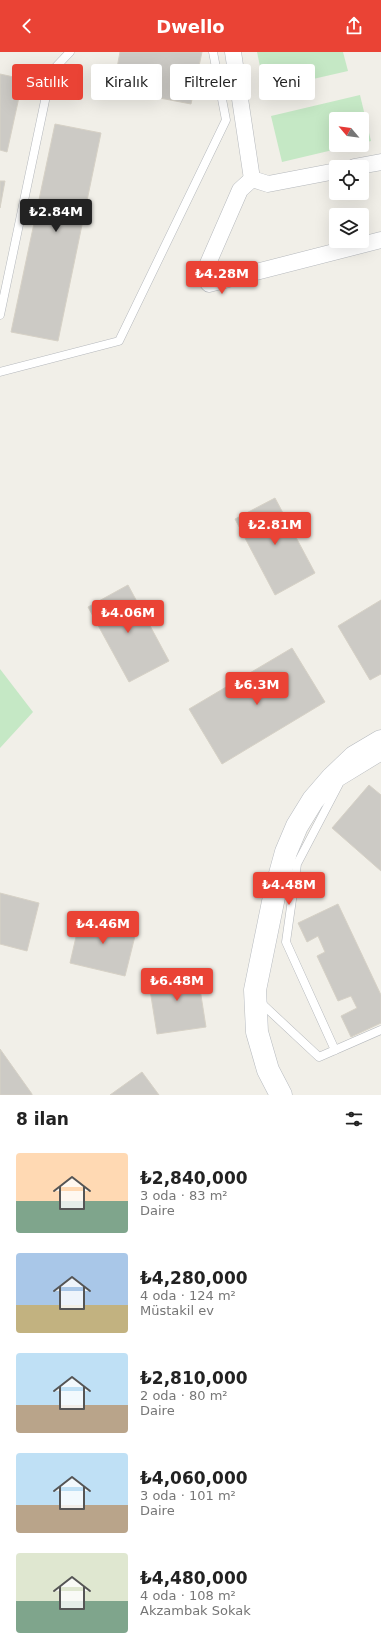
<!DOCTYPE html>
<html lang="tr">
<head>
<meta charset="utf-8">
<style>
  :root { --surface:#fff; --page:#f6f6f6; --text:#222; --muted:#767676; --accent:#ea4335 }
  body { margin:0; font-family:"DejaVu Sans",sans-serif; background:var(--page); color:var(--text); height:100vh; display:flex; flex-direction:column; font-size:15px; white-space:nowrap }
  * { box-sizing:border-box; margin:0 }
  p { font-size:13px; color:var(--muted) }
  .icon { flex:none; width:22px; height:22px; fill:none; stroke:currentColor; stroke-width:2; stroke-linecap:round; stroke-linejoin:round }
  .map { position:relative; height:1043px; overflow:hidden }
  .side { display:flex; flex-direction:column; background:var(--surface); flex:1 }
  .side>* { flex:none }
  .guide { position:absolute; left:12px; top:12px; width:357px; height:36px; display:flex; gap:8px }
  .needle { width:26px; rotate:299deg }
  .fabs { position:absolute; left:329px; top:60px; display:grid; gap:8px }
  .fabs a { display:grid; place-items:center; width:40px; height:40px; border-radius:4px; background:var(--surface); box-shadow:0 4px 16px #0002; font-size:20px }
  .price { position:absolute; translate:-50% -34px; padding:0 9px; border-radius:4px; background:var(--accent); color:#fff; font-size:13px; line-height:26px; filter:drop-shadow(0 1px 2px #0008) }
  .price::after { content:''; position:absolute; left:50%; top:24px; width:12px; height:9px; margin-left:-6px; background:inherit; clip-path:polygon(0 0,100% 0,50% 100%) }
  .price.on { background:#222; color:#fff }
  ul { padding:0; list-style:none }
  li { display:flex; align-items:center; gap:12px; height:100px; padding:0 16px }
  li span { display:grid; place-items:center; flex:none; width:112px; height:80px; border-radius:4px; color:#555 }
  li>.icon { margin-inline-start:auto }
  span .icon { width:48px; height:48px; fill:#fffc; stroke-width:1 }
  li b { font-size:17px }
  h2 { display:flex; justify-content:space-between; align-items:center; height:48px; padding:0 16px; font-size:17px }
  .chip { padding:0 14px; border-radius:4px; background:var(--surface); box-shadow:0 4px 16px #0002; font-size:14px; line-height:36px }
  .chip.on { background:var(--accent); color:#fff }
  header { display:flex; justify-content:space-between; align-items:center; height:52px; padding:0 16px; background:var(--accent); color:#fff; font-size:18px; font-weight:700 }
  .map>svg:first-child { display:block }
  .green { fill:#c5e8c5 }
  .building { fill:#cccac5; stroke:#d6d1c6 }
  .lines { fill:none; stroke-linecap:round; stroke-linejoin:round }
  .lane-casing { stroke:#b5b8bc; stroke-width:9 }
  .street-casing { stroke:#b5b8bc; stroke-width:17 }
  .secondary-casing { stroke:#b6babf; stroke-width:23 }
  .lane { stroke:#fff; stroke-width:8 }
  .street { stroke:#fff; stroke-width:16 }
  .secondary { stroke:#fff; stroke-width:22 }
</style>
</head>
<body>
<header><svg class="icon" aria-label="back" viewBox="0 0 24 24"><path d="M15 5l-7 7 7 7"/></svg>Dwello<svg class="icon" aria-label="share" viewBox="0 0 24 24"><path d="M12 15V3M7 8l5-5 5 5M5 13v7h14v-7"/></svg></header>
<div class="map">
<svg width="381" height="1043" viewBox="0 0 381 1043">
  <rect width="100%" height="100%" fill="#f1efe8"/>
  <!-- green -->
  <g class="green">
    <path d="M257 0H343L348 19 265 38Z"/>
    <path d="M360 43 371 89 362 91V67H336V93H354L282 110 271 64Z"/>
    <path d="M0 617 33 660 0 696Z"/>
  </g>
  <!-- building -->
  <g class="building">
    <path d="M120 0H202L191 52 113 37Z"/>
    <path d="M0 22 23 27 7 100 0 98Z"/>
    <path d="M55 72 101 81 58 289 11 280Z"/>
    <path d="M0 129H5L0 156Z"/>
    <path d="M275 446 315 521 275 543 235 467Z"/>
    <path d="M128 533 169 609 129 630 88 555Z"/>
    <path d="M381 548V622L370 628 338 574Z"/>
    <path d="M292 596 325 650 222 712 189 657Z"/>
    <path d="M369 733 381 743V819L332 776Z"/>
    <path d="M0 841 39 851 27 899 0 892Z"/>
    <path d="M338 852 381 943V971L351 985 341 964 357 956 351 944 338 949 317 904 325 900 318 884 307 890 298 871Z"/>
    <path d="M81 863 137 876 125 924 70 911Z"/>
    <path d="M197 918 206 975 157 982 148 925Z"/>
    <path d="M0 997 32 1042V1043H0Z"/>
    <path d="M142 1020 159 1043H110Z"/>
  </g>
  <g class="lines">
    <!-- lane casing -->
    <g class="lane-casing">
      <g id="lane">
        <path d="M0 263 51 20 70 0"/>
        <path d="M0 320 119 289 226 68 213 0"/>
        <path d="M259 949 319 1005 381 978"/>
        <path d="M335 998 286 890 297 812 340 730 381 705"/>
      </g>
    </g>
    <!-- street casing -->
    <g class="street-casing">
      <g id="street">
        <path d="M233 0 252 127"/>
        <path d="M354 115 381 110"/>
        <path d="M252 127 240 138 206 216 204 226 209 232 381 188"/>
        <path d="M252 127 268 132 336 119"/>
      </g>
    </g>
    <!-- secondary casing -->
    <g class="secondary-casing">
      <path id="secondary" d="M281 1043 268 1018 257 980 255 938 275 840 286 800 297 774 313 748 332 726 354 705 381 689"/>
    </g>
    <!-- lane -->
    <use href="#lane" class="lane"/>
    <!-- street -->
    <use href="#street" class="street"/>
    <!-- secondary -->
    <use href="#secondary" class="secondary"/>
  </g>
</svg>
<div class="fabs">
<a><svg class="needle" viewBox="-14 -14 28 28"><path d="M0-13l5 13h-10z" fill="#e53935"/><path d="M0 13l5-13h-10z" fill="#767676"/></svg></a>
<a><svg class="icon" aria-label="locate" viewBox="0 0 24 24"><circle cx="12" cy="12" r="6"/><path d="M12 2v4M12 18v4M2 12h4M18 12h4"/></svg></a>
<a><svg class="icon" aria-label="layers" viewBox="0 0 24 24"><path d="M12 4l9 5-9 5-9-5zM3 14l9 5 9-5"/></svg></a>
</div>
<b class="price on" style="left:56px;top:181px">₺2.84M</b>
<b class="price" style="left:222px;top:243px">₺4.28M</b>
<b class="price" style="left:275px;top:494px">₺2.81M</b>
<b class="price" style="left:128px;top:582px">₺4.06M</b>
<b class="price" style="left:257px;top:654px">₺6.3M</b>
<b class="price" style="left:289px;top:854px">₺4.48M</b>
<b class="price" style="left:103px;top:893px">₺4.46M</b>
<b class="price" style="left:177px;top:950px">₺6.48M</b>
<div class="guide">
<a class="chip on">Satılık</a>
<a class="chip">Kiralık</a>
<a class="chip">Filtreler</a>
<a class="chip">Yeni</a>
</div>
</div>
<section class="side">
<h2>8 ilan<svg class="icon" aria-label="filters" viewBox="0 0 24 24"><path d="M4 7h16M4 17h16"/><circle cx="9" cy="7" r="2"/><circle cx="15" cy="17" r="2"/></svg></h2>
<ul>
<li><span style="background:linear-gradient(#ffd9b3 60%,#7fa58c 0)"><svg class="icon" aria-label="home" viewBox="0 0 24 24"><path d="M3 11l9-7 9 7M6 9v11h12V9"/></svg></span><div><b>₺2,840,000</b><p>3 oda · 83 m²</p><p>Daire</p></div></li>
<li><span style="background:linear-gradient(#a9c7e8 65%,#c2b280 0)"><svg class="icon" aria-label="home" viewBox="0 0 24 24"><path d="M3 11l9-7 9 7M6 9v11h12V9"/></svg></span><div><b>₺4,280,000</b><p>4 oda · 124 m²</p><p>Müstakil ev</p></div></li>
<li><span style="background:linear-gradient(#bfe0f5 65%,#b9a48a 0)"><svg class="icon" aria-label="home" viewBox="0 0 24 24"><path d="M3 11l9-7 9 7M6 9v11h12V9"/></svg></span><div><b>₺2,810,000</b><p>2 oda · 80 m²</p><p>Daire</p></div></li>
<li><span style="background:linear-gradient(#bfe0f5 65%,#b9a48a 0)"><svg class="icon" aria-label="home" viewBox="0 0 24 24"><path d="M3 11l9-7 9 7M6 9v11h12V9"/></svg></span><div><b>₺4,060,000</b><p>3 oda · 101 m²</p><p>Daire</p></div></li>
<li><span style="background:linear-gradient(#dfe7d0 60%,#7fa58c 0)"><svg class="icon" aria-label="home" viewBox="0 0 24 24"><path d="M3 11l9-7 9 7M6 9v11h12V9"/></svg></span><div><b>₺4,480,000</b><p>4 oda · 108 m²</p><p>Akzambak Sokak</p></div></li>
</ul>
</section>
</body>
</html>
